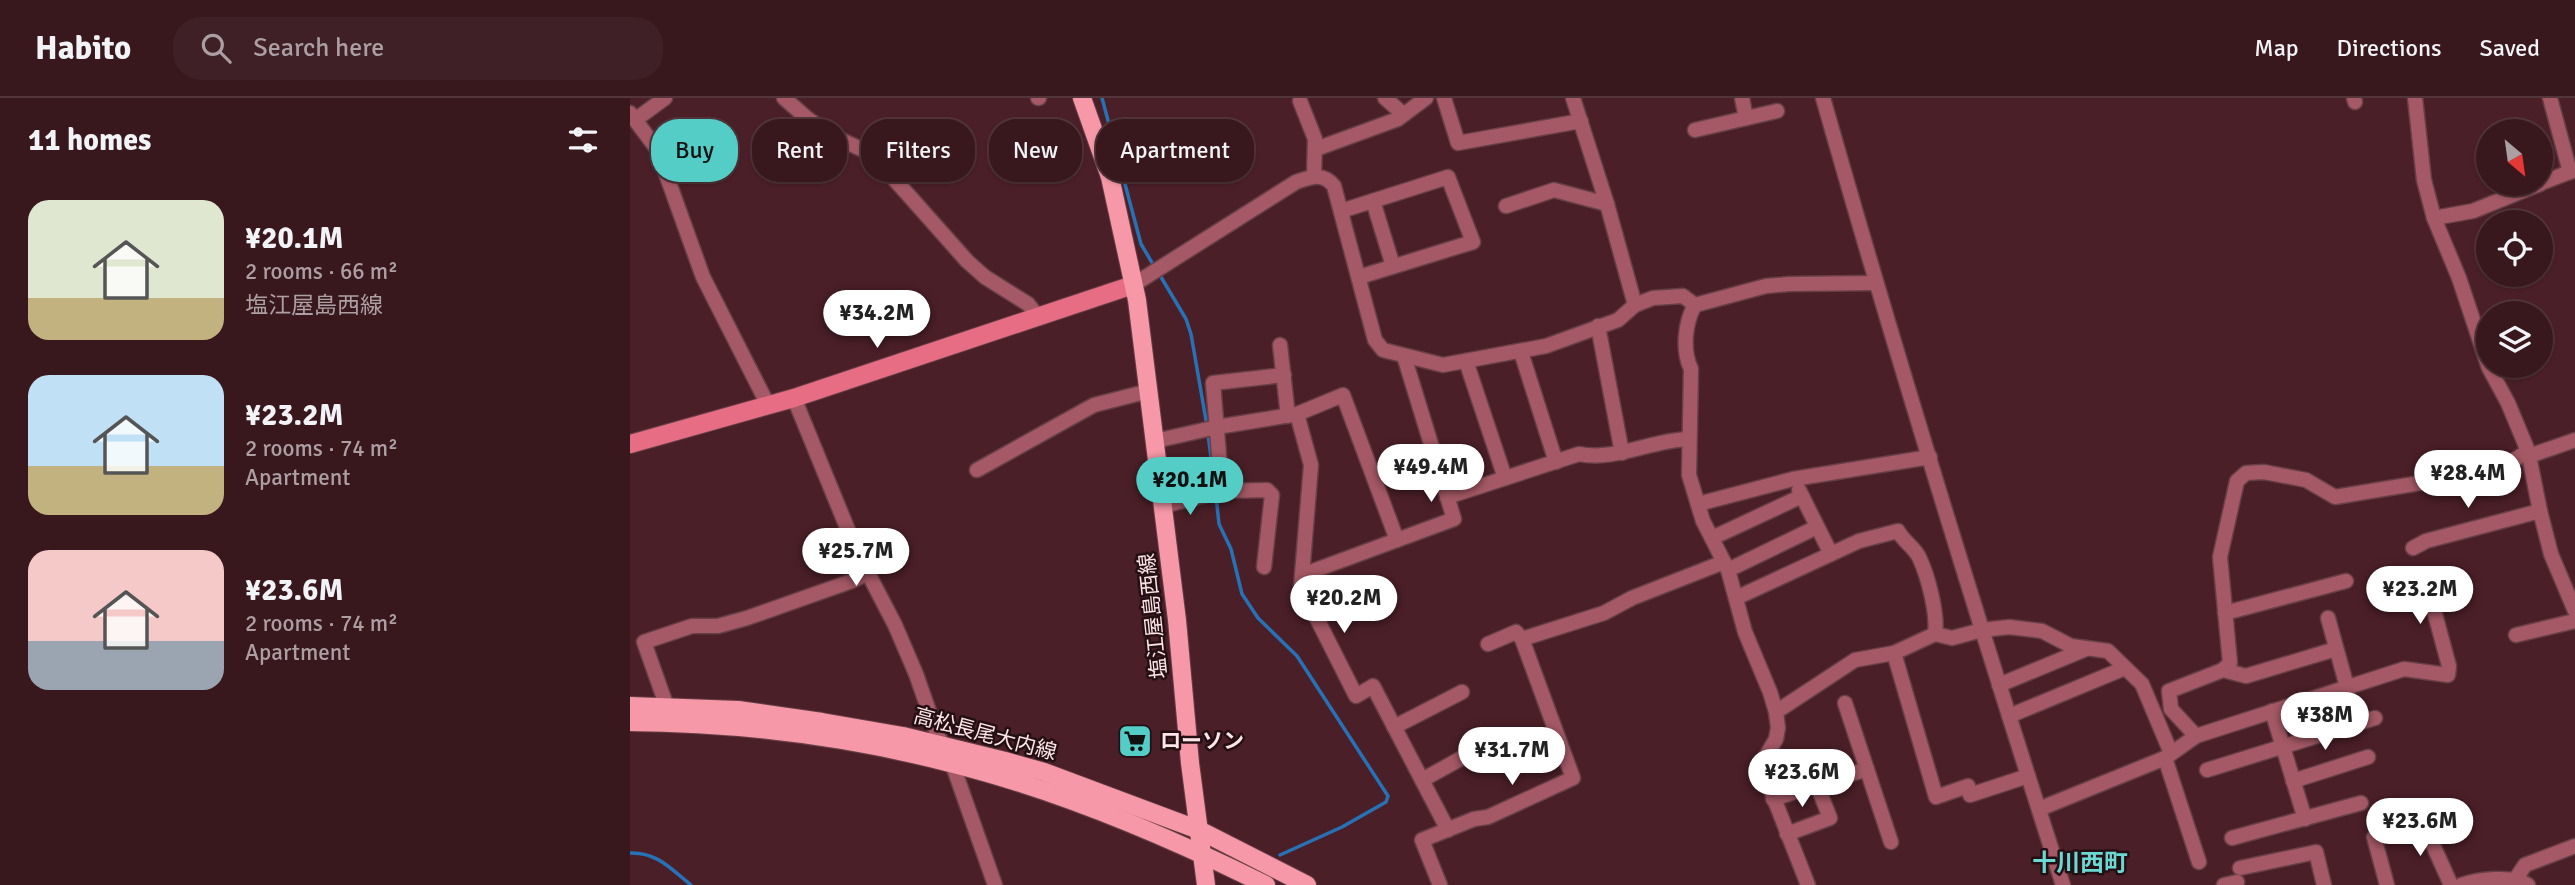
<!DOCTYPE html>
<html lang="en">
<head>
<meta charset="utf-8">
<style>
  :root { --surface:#38171d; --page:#3f2026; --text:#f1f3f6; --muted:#ab9fa4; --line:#52363b; --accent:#54cdc7 }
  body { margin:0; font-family:Signika,"Noto Sans JP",sans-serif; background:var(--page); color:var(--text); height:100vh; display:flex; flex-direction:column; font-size:26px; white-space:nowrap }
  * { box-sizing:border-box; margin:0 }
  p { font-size:23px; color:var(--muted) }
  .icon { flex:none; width:38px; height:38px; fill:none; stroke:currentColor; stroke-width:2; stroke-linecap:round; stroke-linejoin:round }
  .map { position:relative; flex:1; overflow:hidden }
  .side { display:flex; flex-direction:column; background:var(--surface); width:630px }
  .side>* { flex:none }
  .banner { position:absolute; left:21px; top:21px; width:665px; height:63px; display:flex; gap:14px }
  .needle { width:46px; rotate:151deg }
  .tools { position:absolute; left:1846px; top:21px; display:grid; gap:14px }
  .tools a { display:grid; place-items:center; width:77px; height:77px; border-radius:50%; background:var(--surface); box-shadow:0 2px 5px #0004,0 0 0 2px var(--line); font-size:35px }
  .price { position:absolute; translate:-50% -60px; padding:0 16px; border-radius:24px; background:#fff; color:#222; font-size:23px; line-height:46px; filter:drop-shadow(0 2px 4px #0008) }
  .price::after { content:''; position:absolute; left:50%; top:42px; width:21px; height:16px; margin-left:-10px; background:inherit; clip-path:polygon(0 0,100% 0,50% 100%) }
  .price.selected { background:var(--accent); color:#111 }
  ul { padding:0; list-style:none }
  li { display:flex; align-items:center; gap:21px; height:175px; padding:0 28px }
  li span { display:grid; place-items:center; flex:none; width:196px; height:140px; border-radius:21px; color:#555 }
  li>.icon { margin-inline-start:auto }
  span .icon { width:84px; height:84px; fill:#fffc; stroke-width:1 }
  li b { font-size:30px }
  h2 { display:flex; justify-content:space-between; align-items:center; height:84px; padding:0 28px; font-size:30px }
  .tag { padding:0 24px; border-radius:28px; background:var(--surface); box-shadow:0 2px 5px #0004,0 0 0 2px var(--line); font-size:24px; line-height:63px }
  .tag.selected { background:var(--accent); color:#111 }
  header { display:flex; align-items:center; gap:42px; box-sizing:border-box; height:98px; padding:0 35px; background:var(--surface); border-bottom:2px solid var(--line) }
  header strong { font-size:33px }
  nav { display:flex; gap:38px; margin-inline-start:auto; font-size:24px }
  .search { width:490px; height:63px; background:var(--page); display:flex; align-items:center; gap:18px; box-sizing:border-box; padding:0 24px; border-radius:28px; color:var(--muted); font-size:26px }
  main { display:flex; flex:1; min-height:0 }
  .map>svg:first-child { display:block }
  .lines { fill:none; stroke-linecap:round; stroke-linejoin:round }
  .stream { stroke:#2772b6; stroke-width:3.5 }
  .street-casing { stroke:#673f46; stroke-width:17 }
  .secondary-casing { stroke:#673f46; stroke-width:20 }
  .primary-casing { stroke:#673f46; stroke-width:20 }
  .street { stroke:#a55966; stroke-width:14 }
  .secondary { stroke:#e66d84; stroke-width:18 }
  .primary { stroke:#f698a7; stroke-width:18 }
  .labels { text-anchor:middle; stroke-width:5; stroke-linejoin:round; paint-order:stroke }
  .street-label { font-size:21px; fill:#fde4e7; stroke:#241014 }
  .poi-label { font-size:21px; font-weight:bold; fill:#fde4e7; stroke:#241014; text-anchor:start }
  .quarter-label { font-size:24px; font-weight:bold; fill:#6dd8d2; stroke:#241014 }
</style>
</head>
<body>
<header>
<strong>Habito</strong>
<div class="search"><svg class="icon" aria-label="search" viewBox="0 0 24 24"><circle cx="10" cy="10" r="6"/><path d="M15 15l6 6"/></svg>Search here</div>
<nav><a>Map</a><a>Directions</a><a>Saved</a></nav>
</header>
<main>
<section class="side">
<h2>11 homes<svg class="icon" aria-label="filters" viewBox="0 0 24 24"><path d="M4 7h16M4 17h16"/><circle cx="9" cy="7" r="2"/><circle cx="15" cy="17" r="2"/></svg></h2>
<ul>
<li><span style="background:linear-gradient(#dfe7d0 70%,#c2b280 0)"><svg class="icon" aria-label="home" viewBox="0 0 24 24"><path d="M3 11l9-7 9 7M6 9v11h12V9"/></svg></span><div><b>¥20.1M</b><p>2 rooms · 66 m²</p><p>塩江屋島西線</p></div></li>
<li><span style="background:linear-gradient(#bfe0f5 65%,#c2b280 0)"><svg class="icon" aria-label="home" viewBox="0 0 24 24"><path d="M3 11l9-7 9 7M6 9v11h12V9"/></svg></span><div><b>¥23.2M</b><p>2 rooms · 74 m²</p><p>Apartment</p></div></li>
<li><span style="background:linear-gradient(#f6c9c9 65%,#9aa5b1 0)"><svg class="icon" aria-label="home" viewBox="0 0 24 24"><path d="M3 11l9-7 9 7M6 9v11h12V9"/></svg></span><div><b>¥23.6M</b><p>2 rooms · 74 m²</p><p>Apartment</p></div></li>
</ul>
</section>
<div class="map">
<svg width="1945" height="787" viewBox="0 0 1945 787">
  <rect width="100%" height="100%" fill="#4b1f27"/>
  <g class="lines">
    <!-- stream -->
    <g class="stream">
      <path d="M472 0 511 146 524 168"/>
      <path d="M528 174 556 221 561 236 577 328"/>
      <path d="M578 336 584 383"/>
      <path d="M586 398 589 426 601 451 612 496 628 520 667 558 758 698 756 704 712 729 650 757"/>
      <path d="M0 755C27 754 41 771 61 787"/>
    </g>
    <!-- street casing -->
    <g class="street-casing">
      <g id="street">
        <path d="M154 0 178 21 207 40 242 56 337 163 355 179 398 206 408 219"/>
        <path d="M408 0H409"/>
        <path d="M755 0 773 16"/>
        <path d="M814 0 828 45 951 23"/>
        <path d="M943 0 977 106 1005 207"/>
        <path d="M1112 0 1116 20"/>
        <path d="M1193 0C1268 264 1349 526 1433 787"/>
        <path d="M1724 0 1725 4"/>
        <path d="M1785 0 1794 82 1804 120 1829 180 1859 270 1878 305 1898 353 1910 413 1921 456 1945 513"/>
        <path d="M1920 0 1940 74"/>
        <path d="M670 3 685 41 684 77"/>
        <path d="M0 15 27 51 73 179 138 307"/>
        <path d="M5 22 35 0"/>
        <path d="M1065 32 1147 13"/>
        <path d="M686 51 768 21 796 0"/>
        <path d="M1911 85 1945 72"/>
        <path d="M743 103 763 168"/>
        <path d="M876 108 924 92 977 106"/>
        <path d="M711 113 818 79 843 144 729 179"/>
        <path d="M1804 120 1843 113 1910 86"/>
        <path d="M503 187 666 84C681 79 693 74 704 88L745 242 753 252 813 267 916 248 988 222 1005 207 1023 200 1053 198 1065 207"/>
        <path d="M968 228 992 355"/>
        <path d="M650 247 658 318"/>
        <path d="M891 254 926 364"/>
        <path d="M836 263 875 380"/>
        <path d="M164 300 227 454 265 527 286 576 307 636 322 665 365 787"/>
        <path d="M667 316 681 367 671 489 726 598 743 588 818 732"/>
        <path d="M525 343 587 329 667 316 713 297 767 442"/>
        <path d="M1899 358 1945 342"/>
        <path d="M347 372 464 307 519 293"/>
        <path d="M1169 392 1201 456"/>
        <path d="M817 399 949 356C987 363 1021 342 1059 341"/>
        <path d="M1068 406 1163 381 1300 359"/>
        <path d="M533 408 592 393"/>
        <path d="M1082 440 1172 398"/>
        <path d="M1783 450 1796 443 1910 413"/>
        <path d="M634 469 642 397 637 392 592 393 583 285 654 277"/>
        <path d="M1098 472 1187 429"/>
        <path d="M672 477 824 421 774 258"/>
        <path d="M1106 500 1229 443 1268 433C1273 443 1284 449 1289 459 1298 478 1308 516 1305 536"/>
        <path d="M1595 515 1716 483"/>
        <path d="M1698 520 1717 589"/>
        <path d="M1886 537 1945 523"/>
        <path d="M892 541 974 515 1002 500 1094 464"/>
        <path d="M1264 555 1306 699 1338 688 1340 697 1398 678"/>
        <path d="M1593 572 1616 578 1706 551"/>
        <path d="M1369 587 1456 551"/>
        <path d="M1215 605 1261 744"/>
        <path d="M37 609 14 544 62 528H88L117 520 222 483 238 475"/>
        <path d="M1642 613 1675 721"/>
        <path d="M1146 614 1225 562 1264 555 1305 536 1322 540 1352 532 1379 529 1412 533 1441 548 1478 553 1512 586 1541 655"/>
        <path d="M1379 618 1495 570"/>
        <path d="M764 629 832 594"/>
        <path d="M1566 638 1541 611 1539 593 1593 572 1600 565 1590 459 1607 383 1616 375 1634 374 1676 382 1705 399 1869 372 1898 353"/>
        <path d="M1535 660 1569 764"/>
        <path d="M1577 672 1745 620"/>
        <path d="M792 682 830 661"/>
        <path d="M1663 683 1738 659"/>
        <path d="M1143 701 1237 671"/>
        <path d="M1409 711 1535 660 1566 638 1774 571 1818 577 1819 568 1798 490"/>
        <path d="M1791 720 1821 787"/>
        <path d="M1157 736 1200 720 1187 687"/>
        <path d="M1744 739 1757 787"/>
        <path d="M1602 740 1731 705"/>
        <path d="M1610 770 1686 754 1694 787"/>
        <path d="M1885 782 1895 767 1945 748"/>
        <path d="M810 787 792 742 844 721 858 719 943 680 892 541 886 534 858 546"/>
        <path d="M1178 787 1134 675 1136 658 1146 641 1148 630 1146 614 1140 594 1115 534 1098 472 1073 423 1059 377 1061 271C1052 252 1055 224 1065 207L1136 188 1159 186 1246 185"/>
        <path d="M1594 787 1607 784"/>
        <path d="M1831 787C1848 781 1883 777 1898 787"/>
      </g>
    </g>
    <!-- secondary casing -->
    <g class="secondary-casing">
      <path id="secondary" d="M0 346 164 300 503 187"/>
    </g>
    <!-- primary casing -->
    <g class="primary-casing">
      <g id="primary">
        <path d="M452 0 480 79 507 202 547 522 560 665 576 787"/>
        <path d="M0 608 108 612 192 624 273 638 375 663 414 674 569 732 677 787"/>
        <path d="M0 624C107 625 216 638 320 665 429 692 535 737 636 787"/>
      </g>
    </g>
    <!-- street -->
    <use href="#street" class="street"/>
    <!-- secondary -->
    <use href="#secondary" class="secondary"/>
    <!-- primary -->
    <use href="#primary" class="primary"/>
  </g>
  <!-- icons -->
  <defs>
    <g id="supermarket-square" transform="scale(1.75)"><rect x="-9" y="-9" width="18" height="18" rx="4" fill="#54cdc7" stroke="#241014"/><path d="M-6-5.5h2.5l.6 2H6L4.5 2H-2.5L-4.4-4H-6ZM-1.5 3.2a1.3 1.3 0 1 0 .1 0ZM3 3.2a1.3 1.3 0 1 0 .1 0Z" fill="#111"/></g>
  </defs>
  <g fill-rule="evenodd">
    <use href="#supermarket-square" x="505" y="643"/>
  </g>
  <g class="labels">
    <!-- street labels -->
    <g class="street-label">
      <text transform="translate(523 518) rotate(-96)" y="7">塩江屋島西線</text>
      <text transform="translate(355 636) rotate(15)" y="7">高松長尾大内線</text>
    </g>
    <!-- poi labels -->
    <g class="poi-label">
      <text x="530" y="650">ローソン</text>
    </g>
    <!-- quarter labels -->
    <g class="quarter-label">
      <text x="1450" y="773">十川西町</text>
    </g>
  </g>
</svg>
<div class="tools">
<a><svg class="needle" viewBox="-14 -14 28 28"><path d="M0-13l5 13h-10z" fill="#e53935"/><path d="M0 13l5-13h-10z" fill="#ab9fa4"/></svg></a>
<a><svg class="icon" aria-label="locate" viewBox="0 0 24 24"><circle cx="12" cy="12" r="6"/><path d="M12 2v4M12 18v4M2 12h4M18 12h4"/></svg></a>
<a><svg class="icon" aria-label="layers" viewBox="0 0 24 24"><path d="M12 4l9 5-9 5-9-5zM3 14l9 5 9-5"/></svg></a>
</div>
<b class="price" style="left:247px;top:252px">¥34.2M</b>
<b class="price" style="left:801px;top:406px">¥49.4M</b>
<b class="price" style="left:1838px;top:412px">¥28.4M</b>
<b class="price selected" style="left:560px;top:419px">¥20.1M</b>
<b class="price" style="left:226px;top:490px">¥25.7M</b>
<b class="price" style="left:1790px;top:528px">¥23.2M</b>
<b class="price" style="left:714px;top:537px">¥20.2M</b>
<b class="price" style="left:1695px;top:654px">¥38M</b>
<b class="price" style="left:882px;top:689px">¥31.7M</b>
<b class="price" style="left:1172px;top:711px">¥23.6M</b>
<b class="price" style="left:1790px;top:760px">¥23.6M</b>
<div class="banner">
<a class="tag selected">Buy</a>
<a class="tag">Rent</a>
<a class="tag">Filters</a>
<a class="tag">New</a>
<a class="tag">Apartment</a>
</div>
</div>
</main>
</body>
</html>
